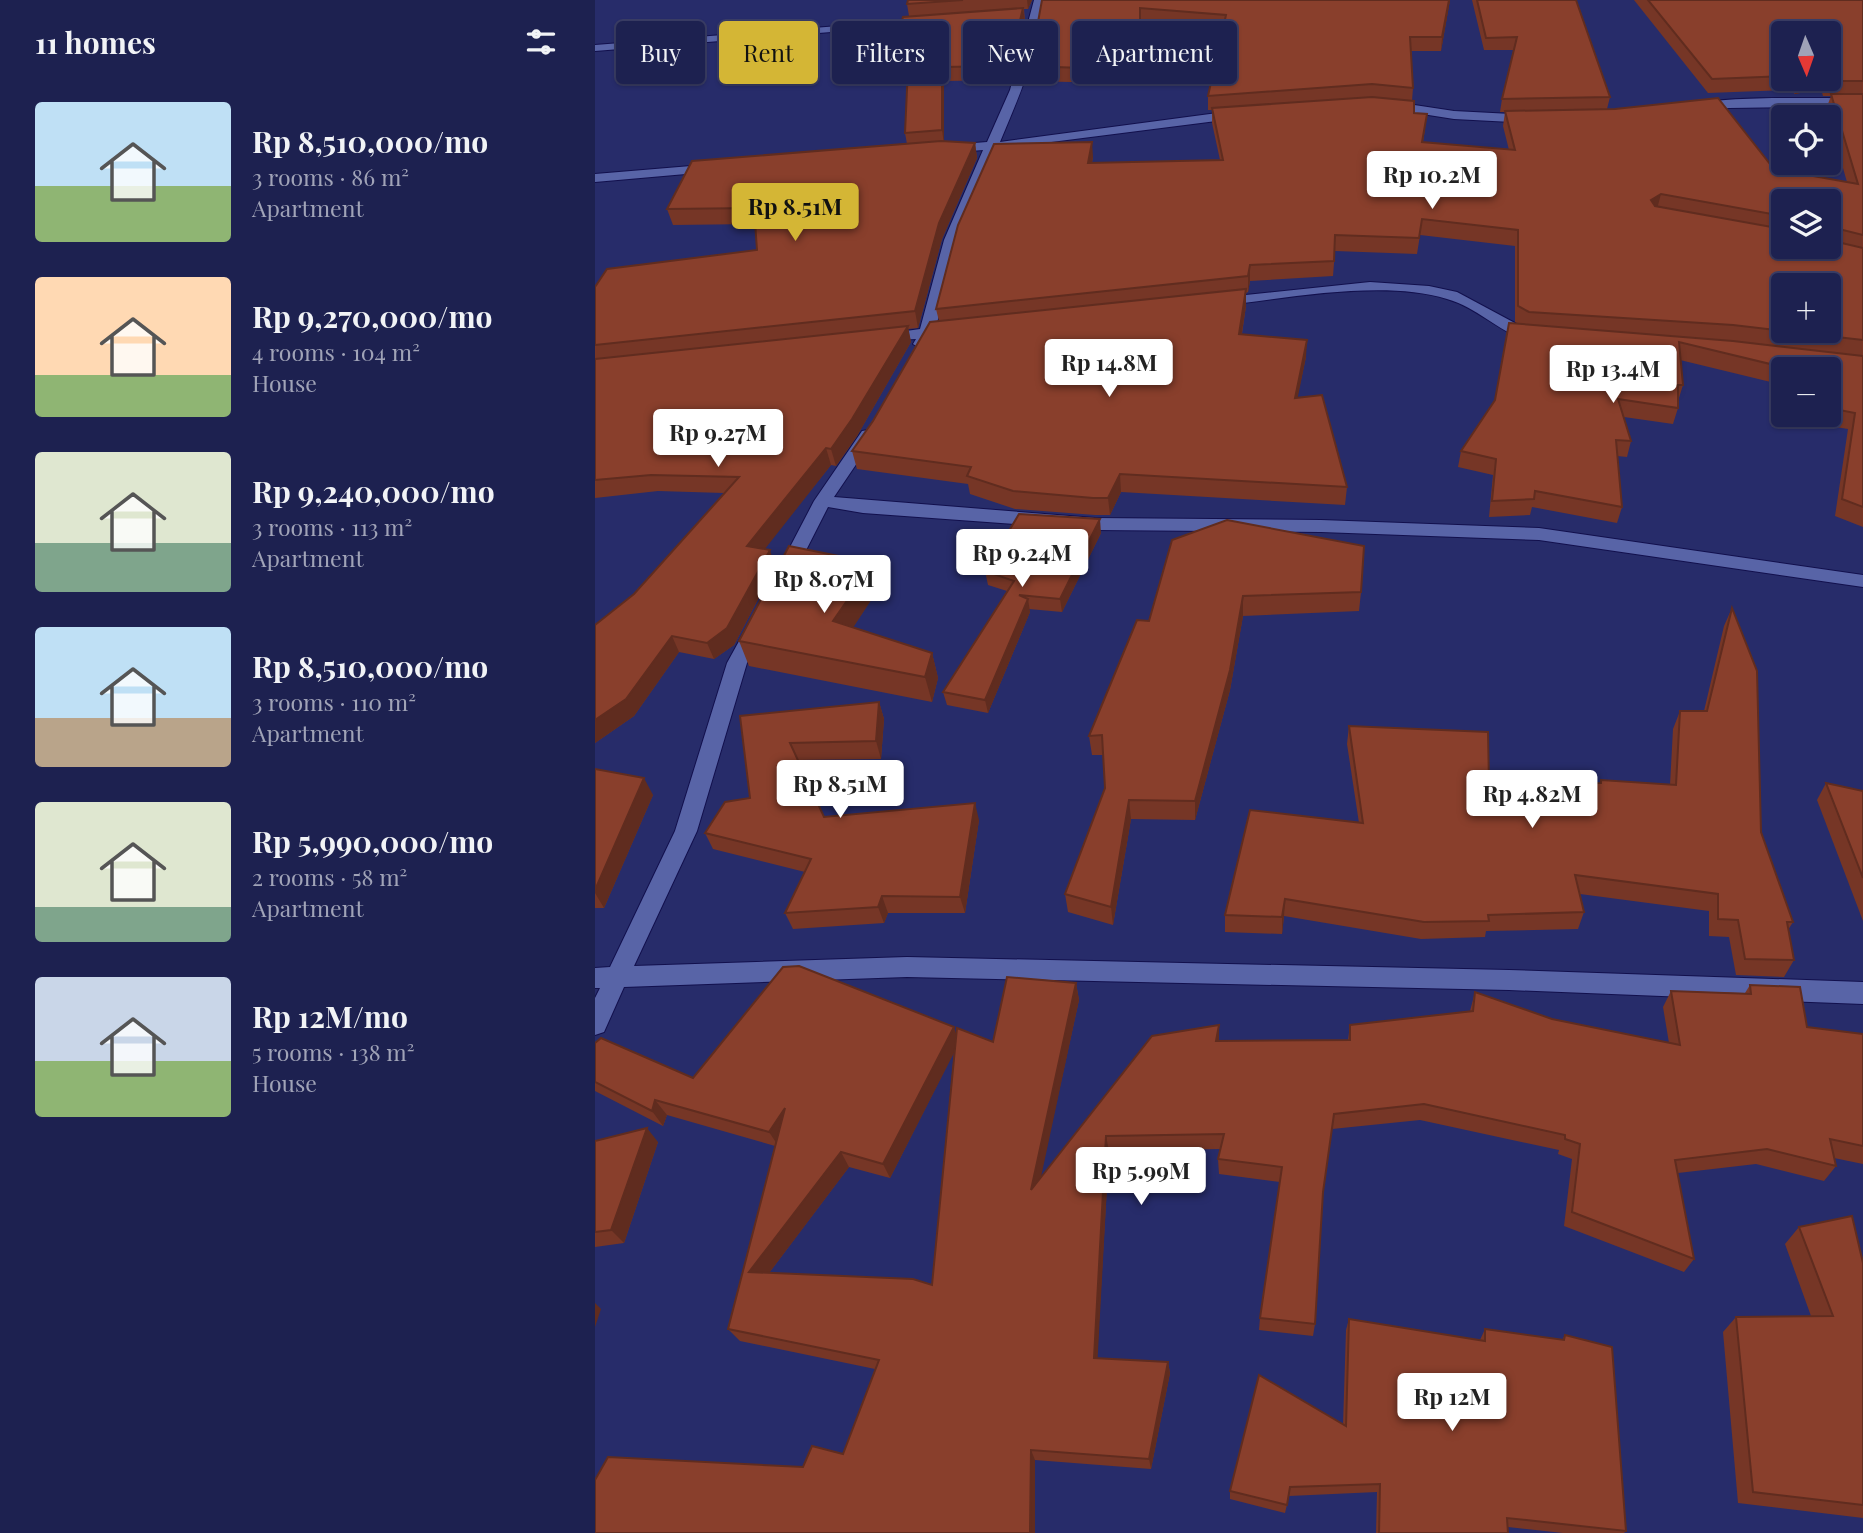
<!DOCTYPE html>
<html lang="en">
<head>
<meta charset="utf-8">
<style>
  :root { --surface:#1d2150; --page:#252957; --text:#f1f3f6; --muted:#a0a3b7; --line:#3b3e67; --accent:#d4b635 }
  body { margin:0; font-family:"Playfair Display",serif; background:var(--page); color:var(--text); height:100vh; display:flex; flex-direction:column; font-size:26px; white-space:nowrap }
  * { box-sizing:border-box; margin:0 }
  p { font-size:23px; color:var(--muted) }
  .icon { flex:none; width:38px; height:38px; fill:none; stroke:currentColor; stroke-width:2; stroke-linecap:round; stroke-linejoin:round }
  .map { position:relative; flex:1; overflow:hidden }
  .details { display:flex; flex-direction:column; background:var(--surface); width:595px }
  .details>* { flex:none }
  .top-card { position:absolute; left:21px; top:21px; width:665px; height:63px; display:flex; gap:14px }
  .needle { width:46px; rotate:178deg }
  .buttons { position:absolute; left:1176px; top:21px; display:grid; gap:14px }
  .buttons a { display:grid; place-items:center; width:70px; height:70px; border-radius:7px; background:var(--surface); box-shadow:0 2px 5px #0004,0 0 0 2px var(--line); font-size:35px }
  .price { position:absolute; translate:-50% -60px; padding:0 16px; border-radius:7px; background:#fff; color:#222; font-size:23px; line-height:46px; filter:drop-shadow(0 2px 4px #0008) }
  .price::after { content:''; position:absolute; left:50%; top:42px; width:21px; height:16px; margin-left:-10px; background:inherit; clip-path:polygon(0 0,100% 0,50% 100%) }
  .price.selected { background:var(--accent); color:#111 }
  ul { padding:0; list-style:none }
  li { display:flex; align-items:center; gap:21px; height:175px; padding:0 35px }
  li span { display:grid; place-items:center; flex:none; width:196px; height:140px; border-radius:7px; color:#555 }
  li>.icon { margin-inline-start:auto }
  span .icon { width:84px; height:84px; fill:#fffc; stroke-width:1 }
  li b { font-size:30px }
  h2 { display:flex; justify-content:space-between; align-items:center; height:84px; padding:0 35px; font-size:30px }
  .pill { padding:0 24px; border-radius:7px; background:var(--surface); box-shadow:0 2px 5px #0004,0 0 0 2px var(--line); font-size:24px; line-height:63px }
  .pill.selected { background:var(--accent); color:#111 }
  main { display:flex; flex:1; min-height:0 }
  .map>svg:first-child { display:block }
  .lines { fill:none; stroke-linecap:round; stroke-linejoin:round }
  .minor-casing { stroke:#12104d; stroke-width:2 }
  .minor { fill:#5864a7; fill-rule:evenodd }
  .wall { fill:#763626; fill-rule:evenodd }
  .shaded-wall { fill:#602c1f }
  .building { fill:#893f2c; stroke:#602c1f; stroke-width:2; fill-rule:evenodd }
</style>
</head>
<body>
<main>
<section class="details">
<h2>11 homes<svg class="icon" aria-label="filters" viewBox="0 0 24 24"><path d="M4 7h16M4 17h16"/><circle cx="9" cy="7" r="2"/><circle cx="15" cy="17" r="2"/></svg></h2>
<ul>
<li><span style="background:linear-gradient(#bfe0f5 60%,#8fb573 0)"><svg class="icon" aria-label="home" viewBox="0 0 24 24"><path d="M3 11l9-7 9 7M6 9v11h12V9"/></svg></span><div><b>Rp 8,510,000/mo</b><p>3 rooms · 86 m²</p><p>Apartment</p></div></li>
<li><span style="background:linear-gradient(#ffd9b3 70%,#8fb573 0)"><svg class="icon" aria-label="home" viewBox="0 0 24 24"><path d="M3 11l9-7 9 7M6 9v11h12V9"/></svg></span><div><b>Rp 9,270,000/mo</b><p>4 rooms · 104 m²</p><p>House</p></div></li>
<li><span style="background:linear-gradient(#dfe7d0 65%,#7fa58c 0)"><svg class="icon" aria-label="home" viewBox="0 0 24 24"><path d="M3 11l9-7 9 7M6 9v11h12V9"/></svg></span><div><b>Rp 9,240,000/mo</b><p>3 rooms · 113 m²</p><p>Apartment</p></div></li>
<li><span style="background:linear-gradient(#bfe0f5 65%,#b9a48a 0)"><svg class="icon" aria-label="home" viewBox="0 0 24 24"><path d="M3 11l9-7 9 7M6 9v11h12V9"/></svg></span><div><b>Rp 8,510,000/mo</b><p>3 rooms · 110 m²</p><p>Apartment</p></div></li>
<li><span style="background:linear-gradient(#dfe7d0 75%,#7fa58c 0)"><svg class="icon" aria-label="home" viewBox="0 0 24 24"><path d="M3 11l9-7 9 7M6 9v11h12V9"/></svg></span><div><b>Rp 5,990,000/mo</b><p>2 rooms · 58 m²</p><p>Apartment</p></div></li>
<li><span style="background:linear-gradient(#c9d6e8 60%,#8fb573 0)"><svg class="icon" aria-label="home" viewBox="0 0 24 24"><path d="M3 11l9-7 9 7M6 9v11h12V9"/></svg></span><div><b>Rp 12M/mo</b><p>5 rooms · 138 m²</p><p>House</p></div></li>
</ul>
</section>
<div class="map">
<svg width="1268" height="1533" viewBox="0 0 1268 1533">
  <rect width="100%" height="100%" fill="#272c6a"/>
  <g class="lines">
    <!-- minor casing -->
    <g class="minor-casing">
      <g id="minor">
        <path d="M439 0H449C444 18 443 36 438 54 430 84 417 113 405 142L645 110 651 114 645 118 402 149 363 240 341 327 357 325 365 330 362 333 338 337 331 347 326 349 318 344 321 339 283 341 280 338 283 335 325 329 349 240 388 150 354 153 348 149 354 145 392 142 415 90Z"/>
        <path d="M333 19 337 20V24L0 51V45Z"/>
        <path d="M1268 98V106L1134 108 1099 112 1093 108C1111 94 1238 99 1268 98Z"/>
        <path d="M793 101 859 111 938 115 944 119 938 123 859 119 789 108 787 105Z"/>
        <path d="M120 164 127 168 125 171 0 182V174Z"/>
        <path d="M775 282 834 286 862 292 946 337 938 342C905 334 884 308 852 299 787 279 689 299 622 306L615 302 622 298Z"/>
        <path d="M273 430 281 435 239 497 500 518 726 520 944 528 1268 575V587L944 540 726 532 500 530 268 513 233 507 198 576H184L182 572 219 501 267 431Z"/>
        <path d="M161 621 168 623 171 628 152 663 102 831 39 966 312 957 914 970 1268 982V1004L914 990 312 977 29 987 9 1032 0 1035V998L5 988H0V968L15 967 80 831 132 663 154 623Z"/>
      </g>
    </g>
    <!-- minor -->
    <use href="#minor" class="minor"/>
  </g>
  <!-- wall -->
  <g class="wall">
    <path d="M313 0H437L433 9H429L430 21 415 80 349 81V141L380 143 382 158 347 239 323 328 313 329 316 342 262 436 241 466 236 465 169 549 180 567 139 645 119 659 84 652 39 716 0 743V625L39 594 129 493 63 491 0 498V287L162 250 160 224 78 225 72 209 312 144 310 133 312 82H300L298 69 302 56 300 44 314 16 312 4Z"/>
    <path d="M447 0H855L846 51H816L818 88 817 101 819 113 830 129 828 142 914 150 908 126 910 112H905L907 99 919 50H889L877 0H981L1015 97 1012 109 1179 169 1252 182 1231 109 1236 96H1228L1226 89 1200 94 1194 90 1113 93 1039 0H1268V527L1240 516 1253 429 1204 421 1205 415H1234V369H1188V385L1085 360 1088 385 1083 401V408L1078 424 1029 417 1036 441 1032 457 1022 456 1027 507 1022 523 937 507 935 515 894 517 898 475 863 467 866 451 900 400 924 324 920 322V246L825 235 822 254 740 251 738 276 655 281 653 292 651 293V306L647 334 711 357 702 398 752 487 750 505 526 492 515 515H500L420 509 375 494 373 484 262 469 257 451 344 321 341 309 498 157 497 163 625 160 617 123V110H613V96L628 28 546 22V38L529 39 518 83 432 81 431 66 441 33ZM1188 33 1234 79H1188ZM1188 201 1234 247H1188Z"/>
    <path d="M506 533 467 612 434 609 435 612 393 713 352 705 348 692 412 591 393 585 390 571Z"/>
    <path d="M577 540 766 592 764 611 648 616 635 690 600 820 536 819 518 925 473 912 470 894 510 788 508 755H497L494 736 554 621Z"/>
    <path d="M284 588 258 627 337 653 343 678 337 702 154 666 144 641Z"/>
    <path d="M1137 608 1166 832 1198 922 1193 930 1199 960 1189 977 1141 975 1134 937 1114 936V911L985 894 989 912 983 929 891 931 890 937 826 939 689 916 687 934 630 932V915L764 823 752 744 754 726 894 784 1005 783 1006 780 1075 785 1078 729 1085 711H1109L1129 626Z"/>
    <path d="M284 702 289 719 286 759 203 760 229 817 384 820 370 913H293L289 923 198 929 190 913 210 872 118 849 110 833 155 798 145 716Z"/>
    <path d="M0 769 58 795 9 908H0Z"/>
    <path d="M1231 783 1268 791V921L1222 800Z"/>
    <path d="M481 983 484 1000 445 1178 624 1025V1041L753 1040 755 1025 875 1011 880 992 957 1019 1074 1043 1068 1007 1076 991 1150 993 1155 985 1212 1027 1268 1034V1164L1239 1158 1241 1166 1229 1181 1161 1164 1083 1173 1099 1259 1089 1272 969 1226 977 1159 963 1154 964 1150 825 1120 737 1129 728 1192 720 1324 718 1336 664 1330 665 1318 685 1182 624 1174 623 1159 626 1149 514 1151 502 1358 573 1362 575 1373 556 1469 440 1460 208 1467 248 1454 280 1369 145 1341 133 1329 180 1146 72 1115 68 1126 0 1091V1043L98 1078 361 1034 398 1042ZM359 1052 337 1285 174 1273 254 1167 295 1178Z"/>
    <path d="M0 1141 63 1142 29 1243 0 1247Z"/>
    <path d="M1204 1227 1268 1263V1518L1143 1503 1128 1332 1141 1317 1216 1316 1190 1244Z"/>
    <path d="M754 1319 885 1340 890 1329 967 1340 970 1335 1031 1531 1029 1533H968L913 1527V1533H781L782 1492 694 1496 690 1513 635 1499V1491L748 1425 751 1330Z"/>
  </g>
  <!-- shaded-wall -->
  <g class="shaded-wall">
    <path d="M432 0H437L433 9Z"/>
    <path d="M854 0H855L846 51 847 37Z"/>
    <path d="M428 8 430 21 415 80 414 66Z"/>
    <path d="M528 25 529 39 518 83 517 69Z"/>
    <path d="M347 67 349 81V144L347 130Z"/>
    <path d="M1205 79H1229L1226 89 1200 94Z"/>
    <path d="M497 142 498 157 494 178 493 163Z"/>
    <path d="M380 143 382 158 347 239 323 328 320 311 344 223Z"/>
    <path d="M1066 194 1062 209 1056 200Z"/>
    <path d="M1240 228 1234 243V229Z"/>
    <path d="M655 265V281L653 292V276Z"/>
    <path d="M651 289V306L644 351V334Z"/>
    <path d="M313 326 316 342 262 436 241 466 236 449Z"/>
    <path d="M712 340 711 357 699 416 700 398Z"/>
    <path d="M231 448 236 465 159 563 152 546Z"/>
    <path d="M525 474 526 492 515 515 513 498Z"/>
    <path d="M505 519 506 533 467 612 465 599Z"/>
    <path d="M175 550 180 567 139 645 119 659 112 643Z"/>
    <path d="M278 563 284 588 246 646 238 621Z"/>
    <path d="M648 596V616L635 690 600 820V801Z"/>
    <path d="M433 599 435 612 393 713 390 700Z"/>
    <path d="M77 636 84 652 39 716 0 743V720Z"/>
    <path d="M337 653 343 678 337 702 330 677Z"/>
    <path d="M284 702 289 719 286 759 281 741Z"/>
    <path d="M49 778 58 795 9 908 0 893V890Z"/>
    <path d="M534 800 536 819 518 925 516 907Z"/>
    <path d="M380 803 384 820 370 913 365 897Z"/>
    <path d="M287 896 293 913 289 923 283 907Z"/>
    <path d="M690 899 689 916 687 934V917Z"/>
    <path d="M481 983 484 1000 440 1205 436 1190Z"/>
    <path d="M624 1025V1042L621 1041Z"/>
    <path d="M359 1027 364 1043 295 1178 288 1164Z"/>
    <path d="M60 1100 72 1115 68 1126 57 1111Z"/>
    <path d="M190 1108 184 1147 174 1132Z"/>
    <path d="M52 1128 63 1142 29 1243 16 1230Z"/>
    <path d="M511 1136 514 1151 502 1369 499 1358Z"/>
    <path d="M246 1152 254 1167 165 1285 154 1272Z"/>
    <path d="M0 1303 6 1309 0 1327Z"/>
    <path d="M573 1362 575 1373 556 1469 554 1459Z"/>
    <path d="M436 1450 440 1460V1533H435Z"/>
  </g>
  <!-- building -->
  <g class="building">
    <path d="M313 0H368L312 4Z"/>
    <path d="M447 0H854L847 37H815L818 88 777 84 613 96 631 15 545 8V24L528 25 517 69 431 66 441 33Z"/>
    <path d="M882 0H981L1015 97 907 99 922 37 891 38Z"/>
    <path d="M1053 0H1268V81H1232V79H1234V33H1188V76L1117 79Z"/>
    <path d="M428 8 414 66 347 67V130L310 133 313 68 298 69 307 44H300L308 17Z"/>
    <path d="M1236 94H1268V235L1240 228 1234 229V201H1188V216L1066 194 1056 200 1060 206 1188 229V247H1234V240L1268 248V340L1138 325 934 312 923 306V230L827 219 824 238 740 235 739 261 655 265 653 276 341 309 363 225 399 144 497 142 493 163 628 160 617 108 777 97 819 101V113L832 114 827 142 920 150 910 111 1020 109 1123 98 1179 169 1263 184ZM1188 285H1234V331H1188Z"/>
    <path d="M346 141 380 143 344 223 320 311 0 345V287L12 269 162 250 159 208 72 209 97 161Z"/>
    <path d="M651 289 644 334 712 340 700 398 727 395 752 487 525 474 513 498H498L418 491 372 476 376 467 257 451 278 421 335 322Z"/>
    <path d="M914 323 1138 341 1268 356V507L1247 499 1260 413 1234 408V369H1196L1084 342 1088 385H1083V408L1023 399 1036 441 1021 440 1027 507 940 491 939 499 897 501 901 459 866 451 900 400Z"/>
    <path d="M313 326 257 419 236 449 231 448 152 546 175 550 132 628 112 643 77 636 31 699 0 720V625L39 594 144 477 56 475 0 480V359Z"/>
    <path d="M424 514 505 519 465 599 424 595 433 599 390 700 348 692 419 581 390 571Z"/>
    <path d="M632 520 769 546 766 592 648 596 635 670 600 801 534 800 516 907 470 894 510 788 507 735 494 736 542 620 554 621 577 540Z"/>
    <path d="M194 546 278 563 238 621 337 653 330 677 144 641Z"/>
    <path d="M1137 608 1162 671 1166 832 1198 922H1192L1199 960 1150 959 1143 920 1123 919V894L980 875 989 912 893 915 894 921 829 922 690 899 687 917 630 915 655 810 768 823 754 726 893 732 894 784 1006 783V780L1081 785 1085 711H1112Z"/>
    <path d="M284 702 281 741 195 743 229 817 380 803 365 897 287 896 283 907 190 913 216 859 110 833 130 802 155 798 145 716Z"/>
    <path d="M0 769 49 778 0 890Z"/>
    <path d="M1231 783 1268 791V878Z"/>
    <path d="M204 966 359 1027 288 1164 246 1152 154 1272 318 1279 337 1285 362 1028 398 1042 412 977 481 983 436 1190 557 1036 624 1025 621 1041 755 1040V1025L878 1011 880 992 957 1019 1085 1045 1076 991 1156 994 1155 985 1205 987 1212 1027 1268 1034V1146L1235 1139 1241 1166 1172 1149 1080 1160 1099 1259 977 1212 985 1144 970 1139V1135L829 1104 739 1114 728 1192 720 1324 665 1318 687 1167 623 1159 629 1134 511 1136 499 1358 573 1362 554 1459 436 1450 435 1533H0V1480L13 1457 208 1467 217 1446 248 1454 284 1360 133 1329 190 1108 174 1132 60 1100 57 1111 0 1082V1043L6 1038 98 1078 188 967Z"/>
    <path d="M52 1128 16 1230 0 1232V1141Z"/>
    <path d="M1257 1216 1268 1263V1505L1158 1492 1141 1317 1238 1316 1204 1227Z"/>
    <path d="M754 1319 890 1341V1329L969 1340 970 1335 1017 1347 1031 1531 912 1518 913 1533H784L785 1484 695 1487 692 1505 635 1491 664 1375 751 1426Z"/>
  </g>
</svg>
<div class="buttons">
<a><svg class="needle" viewBox="-14 -14 28 28"><path d="M0-13l5 13h-10z" fill="#e53935"/><path d="M0 13l5-13h-10z" fill="#a0a3b7"/></svg></a>
<a><svg class="icon" aria-label="locate" viewBox="0 0 24 24"><circle cx="12" cy="12" r="6"/><path d="M12 2v4M12 18v4M2 12h4M18 12h4"/></svg></a>
<a><svg class="icon" aria-label="layers" viewBox="0 0 24 24"><path d="M12 4l9 5-9 5-9-5zM3 14l9 5 9-5"/></svg></a>
<a>+</a>
<a>−</a>
</div>
<b class="price" style="left:837px;top:211px">Rp 10.2M</b>
<b class="price selected" style="left:200px;top:243px">Rp 8.51M</b>
<b class="price" style="left:514px;top:399px">Rp 14.8M</b>
<b class="price" style="left:1018px;top:405px">Rp 13.4M</b>
<b class="price" style="left:123px;top:469px">Rp 9.27M</b>
<b class="price" style="left:427px;top:589px">Rp 9.24M</b>
<b class="price" style="left:229px;top:615px">Rp 8.07M</b>
<b class="price" style="left:245px;top:820px">Rp 8.51M</b>
<b class="price" style="left:937px;top:830px">Rp 4.82M</b>
<b class="price" style="left:546px;top:1207px">Rp 5.99M</b>
<b class="price" style="left:857px;top:1433px">Rp 12M</b>
<div class="top-card">
<a class="pill">Buy</a>
<a class="pill selected">Rent</a>
<a class="pill">Filters</a>
<a class="pill">New</a>
<a class="pill">Apartment</a>
</div>
</div>
</main>
</body>
</html>
